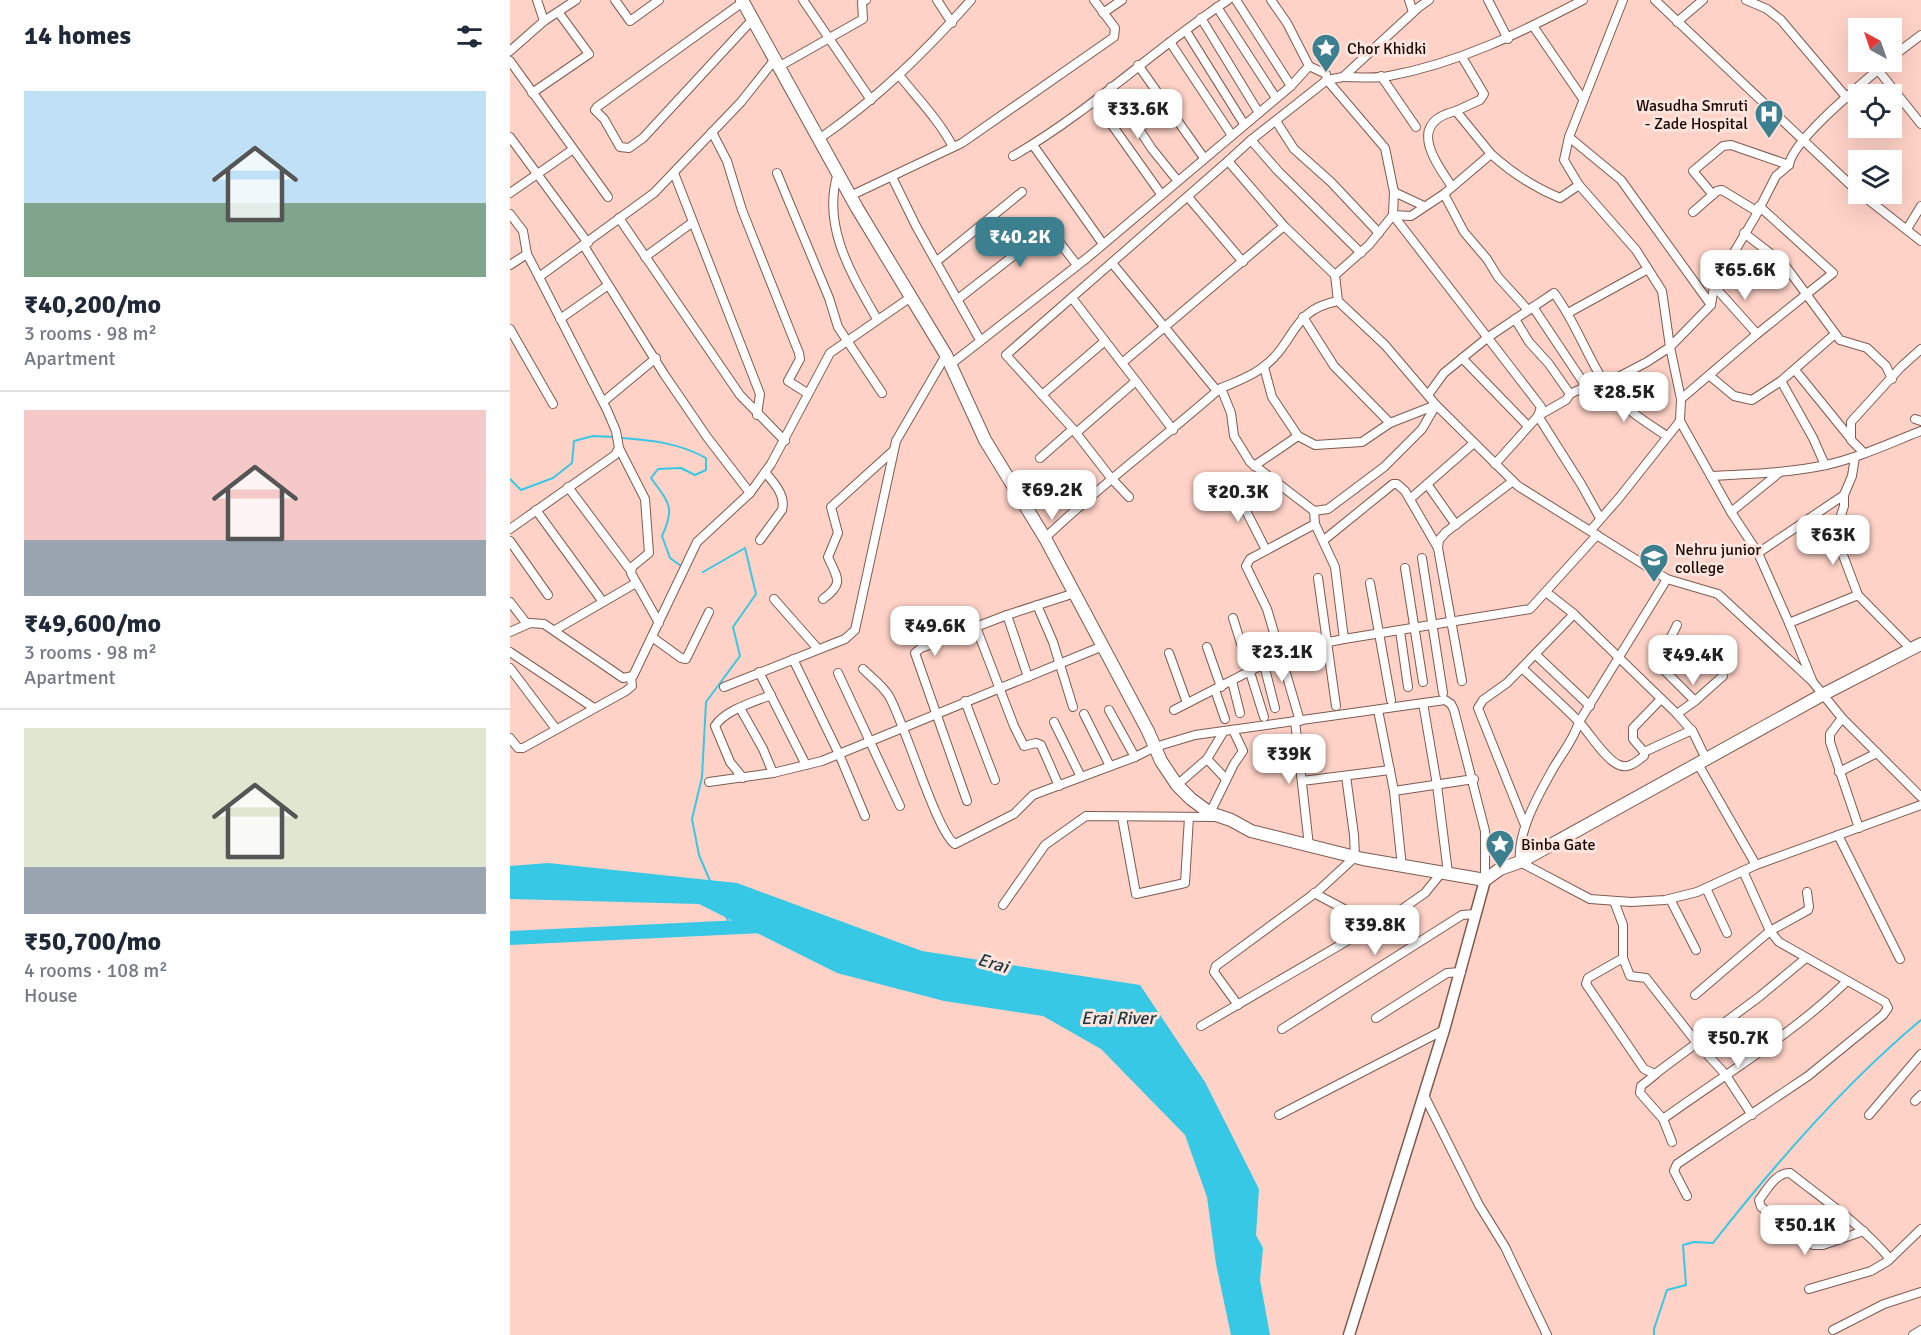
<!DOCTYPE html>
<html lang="en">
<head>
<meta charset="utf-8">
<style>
  :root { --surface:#fff; --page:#f2f2f3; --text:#1f2937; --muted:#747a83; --line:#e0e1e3; --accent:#3c808f }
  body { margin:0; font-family:Signika,sans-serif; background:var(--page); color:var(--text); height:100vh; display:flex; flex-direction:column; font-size:22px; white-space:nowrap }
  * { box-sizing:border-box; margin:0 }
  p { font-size:20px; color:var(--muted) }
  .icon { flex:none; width:33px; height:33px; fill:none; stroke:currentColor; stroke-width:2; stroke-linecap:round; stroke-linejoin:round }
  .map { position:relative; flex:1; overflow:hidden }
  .details { display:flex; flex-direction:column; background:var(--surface); width:510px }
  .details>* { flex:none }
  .needle { width:39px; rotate:320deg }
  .controls { position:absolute; left:1338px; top:18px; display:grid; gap:12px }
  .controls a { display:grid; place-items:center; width:54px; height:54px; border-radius:0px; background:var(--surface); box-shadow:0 6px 24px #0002; font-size:30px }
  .price { position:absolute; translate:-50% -51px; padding:0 14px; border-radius:12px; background:#fff; color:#222; font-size:20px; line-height:39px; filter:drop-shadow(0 2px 3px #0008) }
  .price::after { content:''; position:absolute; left:50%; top:36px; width:18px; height:14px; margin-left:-9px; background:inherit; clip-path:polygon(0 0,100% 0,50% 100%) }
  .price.current { background:var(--accent); color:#fff }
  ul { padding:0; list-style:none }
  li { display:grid; align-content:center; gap:12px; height:318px; padding:0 24px }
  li+li { border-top:2px solid var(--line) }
  li span { display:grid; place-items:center; height:186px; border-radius:0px; color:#555 }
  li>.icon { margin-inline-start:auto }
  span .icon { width:108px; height:108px; fill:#fffc; stroke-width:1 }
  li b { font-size:26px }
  h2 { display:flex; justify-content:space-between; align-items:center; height:72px; padding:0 24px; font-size:26px }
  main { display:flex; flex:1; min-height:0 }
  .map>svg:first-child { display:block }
  .water { fill:#37c8e5 }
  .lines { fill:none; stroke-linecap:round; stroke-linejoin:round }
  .stream { stroke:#37c8e5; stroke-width:2 }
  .river { stroke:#37c8e5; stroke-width:14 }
  .minor-casing { stroke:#7f5a50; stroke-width:10 }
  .tertiary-casing { stroke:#7f5a50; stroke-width:13 }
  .secondary-casing { stroke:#7f5a50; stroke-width:14 }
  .minor { stroke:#fff; stroke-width:8 }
  .tertiary { stroke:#fff; stroke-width:10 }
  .secondary { stroke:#fff; stroke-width:12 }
  .labels { text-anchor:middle; stroke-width:6; stroke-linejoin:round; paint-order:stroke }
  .poi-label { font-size:16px; fill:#160906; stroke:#fee4dd; text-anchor:start }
  .water-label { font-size:18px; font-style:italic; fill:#1a383e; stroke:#fee4dd }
</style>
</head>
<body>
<main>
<section class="details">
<h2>14 homes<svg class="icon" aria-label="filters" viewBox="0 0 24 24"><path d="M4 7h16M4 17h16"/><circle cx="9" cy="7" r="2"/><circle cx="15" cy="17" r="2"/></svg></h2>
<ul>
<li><span style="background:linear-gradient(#bfe0f5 60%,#7fa58c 0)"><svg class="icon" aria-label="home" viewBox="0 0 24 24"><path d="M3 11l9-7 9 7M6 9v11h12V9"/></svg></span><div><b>₹40,200/mo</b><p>3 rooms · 98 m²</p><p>Apartment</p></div></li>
<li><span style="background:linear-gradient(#f6c9c9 70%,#9aa5b1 0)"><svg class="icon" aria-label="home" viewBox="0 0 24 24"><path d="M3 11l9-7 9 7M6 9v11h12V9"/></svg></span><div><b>₹49,600/mo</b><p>3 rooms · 98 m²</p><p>Apartment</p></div></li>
<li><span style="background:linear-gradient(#dfe7d0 75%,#9aa5b1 0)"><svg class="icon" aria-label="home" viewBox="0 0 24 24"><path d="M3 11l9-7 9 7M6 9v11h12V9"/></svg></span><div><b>₹50,700/mo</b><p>4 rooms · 108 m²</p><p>House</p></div></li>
</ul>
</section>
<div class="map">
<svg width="1411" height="1335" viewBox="0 0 1411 1335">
  <rect width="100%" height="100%" fill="#fed2c7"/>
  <!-- water -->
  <path class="water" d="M38 863 227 883 412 951 630 985 695 1082 749 1189 746 1235 753 1248 750 1280 760 1335H721L706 1264 697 1197 675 1135 591 1049 533 1016 434 1001 327 973 189 904 0 899V866Z"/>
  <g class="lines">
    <!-- stream -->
    <g class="stream">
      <path d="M111 438C141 440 169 443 196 458V470L185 475 171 468 148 469 141 478C158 502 166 506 152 536L160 558 171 566"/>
      <path d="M0 479 11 490 43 478 62 463 64 441 83 436 105 437"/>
      <path d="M193 572 235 548 246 594 223 627 230 656 196 702 192 777 182 819 189 855 200 881"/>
      <path d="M216 916 221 927"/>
      <path d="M1144 1335V1329L1157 1290 1176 1285 1173 1245 1184 1242 1203 1243C1264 1165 1334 1084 1411 1020"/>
    </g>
    <!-- river -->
    <path class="river" d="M0 938 253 926"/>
    <!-- minor casing -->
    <g class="minor-casing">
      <g id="minor">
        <path d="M27 0 34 21"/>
        <path d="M105 0 120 21 149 0"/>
        <path d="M293 0 361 100"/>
        <path d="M427 0 442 23"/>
        <path d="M726 0 781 86"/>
        <path d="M761 0 777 23 799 66 816 74 817 80 875 148 884 192 883 215 859 245 825 275 828 301 875 345 926 405 1008 486 1157 579 1208 594 1302 681 1332 718 1411 797"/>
        <path d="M899 0 903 12"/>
        <path d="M978 0 998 39"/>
        <path d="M1113 0 1059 137 1054 160 1069 185 1126 250 1152 291 1160 347 1171 399 1170 421 1221 512 1248 553 1279 623 1302 680"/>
        <path d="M1145 0 1348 192"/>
        <path d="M1236 0 1257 9 1271 20 1337 98"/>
        <path d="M233 2 87 107 85 110 94 119 110 147 119 148 133 138 243 19"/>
        <path d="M707 7 766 98"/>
        <path d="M593 13 612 0"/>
        <path d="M691 18 749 113"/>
        <path d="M1167 22 1193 0"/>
        <path d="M1023 26 1073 99"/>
        <path d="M676 31 734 124"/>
        <path d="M660 42 721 134"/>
        <path d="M0 51 34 21 66 0"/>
        <path d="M952 57 974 94 970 100 946 111 981 154"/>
        <path d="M1382 57 1411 35"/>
        <path d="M0 61 98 197"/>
        <path d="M628 65 694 158"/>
        <path d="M270 66 353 19 352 2 356 0"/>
        <path d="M1368 70 1411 124"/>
        <path d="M389 75C408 99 429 120 443 147"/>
        <path d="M871 76 906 127"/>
        <path d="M833 77C848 77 865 79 879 76 949 63 1010 33 1073 0"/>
        <path d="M601 87 642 149 667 180"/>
        <path d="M22 93 79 54 49 13"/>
        <path d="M585 101 651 194"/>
        <path d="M766 121 784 149 821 182 869 233"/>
        <path d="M202 132 217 161 232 210 289 353 290 359 278 381 297 393"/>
        <path d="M0 137 78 243"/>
        <path d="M1059 137 1111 180 1201 305"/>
        <path d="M309 139C369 97 413 54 461 0"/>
        <path d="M741 140 768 171 851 253"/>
        <path d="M523 145 593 244"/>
        <path d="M503 156C580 112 644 49 718 0"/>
        <path d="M164 173 250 394 247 415"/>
        <path d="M267 173 319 298 328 327 372 393"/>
        <path d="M328 173C311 226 342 275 367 319"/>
        <path d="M382 177 406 226 470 340"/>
        <path d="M942 187C925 161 896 123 946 111"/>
        <path d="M884 192 914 206"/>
        <path d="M0 193 62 150"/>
        <path d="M934 194 954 232 977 259 988 277 1018 310"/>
        <path d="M1351 194 1411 241"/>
        <path d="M1203 195 1183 171 1213 146 1221 145 1279 165"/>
        <path d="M340 196 452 143 604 37 605 28 584 0"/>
        <path d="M678 197 733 262"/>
        <path d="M1183 212 1207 191 1212 190 1248 212"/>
        <path d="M0 214 13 231 17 254"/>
        <path d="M883 215 1025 399 1031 407 1028 416 1071 484 1090 518"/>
        <path d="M883 215 901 216 934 194 981 154C1002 173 1023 187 1050 198L1069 185"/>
        <path d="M109 218 230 395 275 441"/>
        <path d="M1397 229 1411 206"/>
        <path d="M1234 233 1274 264 1330 340 1357 348 1376 366 1382 379"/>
        <path d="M74 246 154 374 197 437 240 493"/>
        <path d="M135 257 183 222"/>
        <path d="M427 261 512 192"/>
        <path d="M0 265 17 254 29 277 144 193 231 102 266 58"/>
        <path d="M825 275 774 226 718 161 741 140 817 80 833 77 909 7 919 0"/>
        <path d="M1204 286 1247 334"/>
        <path d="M562 298 612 363 774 226"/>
        <path d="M448 299 534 232 543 234 567 265"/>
        <path d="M1023 307 1071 379 1079 385"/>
        <path d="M1058 313 1138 269"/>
        <path d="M793 317 824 366 880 423"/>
        <path d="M50 319 97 286"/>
        <path d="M1005 319 1019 342 1039 364 1060 394"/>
        <path d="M0 329 43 404"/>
        <path d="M952 358 1017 425"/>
        <path d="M441 364 577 258 781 86 799 66"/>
        <path d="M754 367 762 397 788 436"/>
        <path d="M1285 370 1341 439"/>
        <path d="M1200 376 1224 396 1242 400 1271 381 1325 334"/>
        <path d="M626 381 663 430"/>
        <path d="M1271 381 1303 438 1315 465"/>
        <path d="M707 390C722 383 741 377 753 367 786 343 780 310 828 301"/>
        <path d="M532 395 595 341"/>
        <path d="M918 395 934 373 977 338 1044 293C1065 321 1076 354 1094 382 1109 406 1134 421 1157 436"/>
        <path d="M1171 399 1247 334 1323 273 1249 206"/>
        <path d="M93 402 146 358"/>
        <path d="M1405 419 1411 421"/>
        <path d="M566 433 626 381 612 363"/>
        <path d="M109 448 135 499 139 553 122 567 121 573 149 623"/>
        <path d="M1353 452 1341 440V422L1391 367 1411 349"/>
        <path d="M1345 457 1342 476 1334 495V506L1325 534 1348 595 1401 649"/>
        <path d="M530 458 563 429"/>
        <path d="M985 464 1028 416 1056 400 1060 394 1079 385 1095 384 1137 362 1160 347 1201 305 1204 286 1245 217 1266 176 1279 165C1282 140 1355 81 1377 62"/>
        <path d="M744 466 788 436 805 445 852 442 880 423 926 405 912 429 874 467 818 509 804 511"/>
        <path d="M1201 476C1239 474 1278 473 1316 465 1348 458 1380 443 1411 431"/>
        <path d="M716 484 733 505 756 550"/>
        <path d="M917 484 946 525"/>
        <path d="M58 487 121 571"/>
        <path d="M619 497 601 478 563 429 496 355 718 161"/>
        <path d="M900 499 964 443"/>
        <path d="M26 510 93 602"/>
        <path d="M1221 512 1270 472"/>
        <path d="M0 529 105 455 109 448 106 431 97 410 29 277"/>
        <path d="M1081 530 1109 498 1170 421"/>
        <path d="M535 538C589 486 650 441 707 391L602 263"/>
        <path d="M250 540 272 510C276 495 264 483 255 472"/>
        <path d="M814 540 883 484H887L895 491 928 548"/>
        <path d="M0 541 38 595"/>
        <path d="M1248 553 1334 495"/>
        <path d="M912 558 933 693"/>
        <path d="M895 568 913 682"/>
        <path d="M808 578 826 706"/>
        <path d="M1157 579 1069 722C1064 739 1053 752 1044 767 1029 794 1007 831 1010 862L1080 899 1121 902 1155 900 1187 892 1246 865 1411 805"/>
        <path d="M860 583 881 700"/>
        <path d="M1036 592 1064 614 1167 714 1183 732 1196 759"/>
        <path d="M264 599 308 649"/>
        <path d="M313 599C335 583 327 578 318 557L328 533 321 507 383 451"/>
        <path d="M0 602 17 624"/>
        <path d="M527 605 543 642 563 707"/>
        <path d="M497 615 518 677"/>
        <path d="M723 618 754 717"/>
        <path d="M1279 623 1348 595"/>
        <path d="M1167 625 1150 659 1149 665 1185 701"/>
        <path d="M466 627 504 726 514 746 526 743 531 745 549 786"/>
        <path d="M45 630 126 583"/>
        <path d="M890 631 898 687"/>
        <path d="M0 632 20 623 34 624 113 678 123 676 187 542 240 493 261 464 320 353 401 297"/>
        <path d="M142 637 171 658 176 659 199 612"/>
        <path d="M834 639 1020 609 1087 535"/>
        <path d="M697 647 711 687"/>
        <path d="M0 652 84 708"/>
        <path d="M659 653 677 703"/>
        <path d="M1025 654 1080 706"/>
        <path d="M283 659 329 754 355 816"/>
        <path d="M754 665 765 708"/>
        <path d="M0 668 46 729"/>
        <path d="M1012 668C1031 686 1052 704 1070 723 1080 734 1096 760 1109 765 1119 769 1126 762 1134 756V752L1182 730"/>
        <path d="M353 669C362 678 373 686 379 696 395 724 427 833 445 844L504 814 523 795 625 757 645 747 685 735 935 700 941 704 944 710 975 831V880"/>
        <path d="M249 672 296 765"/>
        <path d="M328 673 390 806"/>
        <path d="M722 681 730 713"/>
        <path d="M952 681 928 548 929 540 936 532 1003 481"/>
        <path d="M214 687 335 639 345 630 386 441 436 355"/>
        <path d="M705 690 715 719"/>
        <path d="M455 701 485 780"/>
        <path d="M913 703 927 785 938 873"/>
        <path d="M230 708 253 749 263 773"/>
        <path d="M599 710 625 757"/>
        <path d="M664 710 783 649 834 639 825 567 805 524 804 511 740 462 724 436 721 413 711 388"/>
        <path d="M868 710 884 791 892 867"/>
        <path d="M574 714 600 766"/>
        <path d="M1167 714 1185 701 1213 676"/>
        <path d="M1332 718 1320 734V742L1349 828"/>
        <path d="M785 721 799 846"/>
        <path d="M790 721 757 609 736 566 740 559 805 524"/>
        <path d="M544 722 571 777"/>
        <path d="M0 738 8 748H13L116 691 122 686 121 678"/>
        <path d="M1134 752 1123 739V728L1151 699"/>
        <path d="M697 759 716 779"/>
        <path d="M1188 764 1246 865"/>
        <path d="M1329 772 1367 753"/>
        <path d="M233 778 220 762 205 726C215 710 244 702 261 695"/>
        <path d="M792 781 880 770"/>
        <path d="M199 782 263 773 312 761 593 646"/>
        <path d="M667 785 697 759 714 731"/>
        <path d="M884 791 964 779"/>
        <path d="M457 801 405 653 411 648 497 615 565 593"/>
        <path d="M700 813 724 764 733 751 723 730"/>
        <path d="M612 817 626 894 675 883 679 817"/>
        <path d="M1014 823 968 708 973 700 997 683 1064 614"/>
        <path d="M1328 835 1390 959"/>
        <path d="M1196 888 1217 933"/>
        <path d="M804 893 864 925"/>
        <path d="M1160 899 1186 950"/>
        <path d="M1104 901 1113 925V958L1120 976 1136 978 1187 1043 1215 1074 1242 1115"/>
        <path d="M493 905 535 845 576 816 706 817"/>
        <path d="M1113 958 1078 978 1076 984 1134 1069 1145 1074 1249 997 1296 958"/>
        <path d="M1185 995 1260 931 1298 910 1299 907 1297 892"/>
        <path d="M728 1005 704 972 706 966 808 891 845 857 844 835 836 776"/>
        <path d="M866 1018 937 973 951 972"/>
        <path d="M691 1026 892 909 915 893 932 872"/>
        <path d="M772 1029 952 915 966 914"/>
        <path d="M1146 1074 1131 1086 1130 1093 1153 1119 1162 1142"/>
        <path d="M914 1095 969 1205 995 1247 1037 1335"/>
        <path d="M1405 1101 1411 1095"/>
        <path d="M769 1115 934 1030"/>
        <path d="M1359 1115 1411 1054"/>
        <path d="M1153 1119C1215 1074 1282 1035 1337 981"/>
        <path d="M1177 1196 1164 1171 1167 1164 1298 1076 1373 1015 1378 1008 1375 1002 1269 942 1260 931 1233 871"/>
        <path d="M1354 1231 1313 1245H1303L1251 1207 1249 1200C1257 1190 1266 1172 1280 1173 1314 1200 1352 1225 1380 1259"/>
        <path d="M1299 1289 1361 1271 1378 1261 1411 1229"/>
        <path d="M1323 1330 1374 1304 1411 1292"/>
        <path d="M1403 1335 1411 1330"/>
      </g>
    </g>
    <!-- tertiary casing -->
    <g class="tertiary-casing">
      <path id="tertiary" d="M839 1335 934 1030 975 880"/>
    </g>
    <!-- secondary casing -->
    <g class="secondary-casing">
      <path id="secondary" d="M232 0 347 208 436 355 475 440 535 538 638 731 651 761 667 785 681 799 700 813 721 820 741 831 853 859 975 880 990 869 1010 862 1312 695 1411 644"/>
    </g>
    <!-- minor -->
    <use href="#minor" class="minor"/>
    <!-- tertiary -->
    <use href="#tertiary" class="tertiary"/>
    <!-- secondary -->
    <use href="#secondary" class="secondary"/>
  </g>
  <!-- icons -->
  <defs>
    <g id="sight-pin" transform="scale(1.5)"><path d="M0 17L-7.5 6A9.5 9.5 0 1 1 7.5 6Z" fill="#3c808f" stroke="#fee4dd"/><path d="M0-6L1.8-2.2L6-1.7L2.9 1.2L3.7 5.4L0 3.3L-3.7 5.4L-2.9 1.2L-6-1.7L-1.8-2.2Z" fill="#fff"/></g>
    <g id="hospital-pin" transform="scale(1.5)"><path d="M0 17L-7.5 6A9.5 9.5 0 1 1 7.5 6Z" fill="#3c808f" stroke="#fee4dd"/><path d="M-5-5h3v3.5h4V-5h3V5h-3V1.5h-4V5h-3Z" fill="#fff"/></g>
    <g id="school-pin" transform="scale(1.5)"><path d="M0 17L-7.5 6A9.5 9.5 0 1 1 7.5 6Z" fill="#3c808f" stroke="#fee4dd"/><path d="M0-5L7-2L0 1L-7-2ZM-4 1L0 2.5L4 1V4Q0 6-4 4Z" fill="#fff"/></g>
  </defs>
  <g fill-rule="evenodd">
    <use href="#sight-pin" x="816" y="48"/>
    <use href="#hospital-pin" x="1259" y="114"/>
    <use href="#school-pin" x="1144" y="558"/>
    <use href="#sight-pin" x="990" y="844"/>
  </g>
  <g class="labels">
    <!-- poi labels -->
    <g class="poi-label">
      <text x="837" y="54">Chor Khidki</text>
      <text x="1238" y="111" text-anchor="end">Wasudha Smruti<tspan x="1238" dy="18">- Zade Hospital</tspan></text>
      <text x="1165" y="555">Nehru junior<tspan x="1165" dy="18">college</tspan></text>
      <text x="1011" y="850">Binba Gate</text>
    </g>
    <!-- water labels -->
    <g class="water-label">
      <text transform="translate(483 963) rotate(16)" y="6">Erai</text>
      <text x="608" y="1024">Erai River</text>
    </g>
  </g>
</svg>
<div class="controls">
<a><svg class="needle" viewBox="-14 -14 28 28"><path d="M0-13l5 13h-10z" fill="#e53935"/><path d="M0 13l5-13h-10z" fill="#747a83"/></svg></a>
<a><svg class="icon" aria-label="locate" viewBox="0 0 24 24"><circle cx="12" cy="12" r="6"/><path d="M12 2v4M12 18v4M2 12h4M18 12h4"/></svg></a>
<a><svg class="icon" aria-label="layers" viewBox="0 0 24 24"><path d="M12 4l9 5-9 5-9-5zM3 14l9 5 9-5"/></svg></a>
</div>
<b class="price" style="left:628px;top:140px">₹33.6K</b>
<b class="price current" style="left:510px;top:268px">₹40.2K</b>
<b class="price" style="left:1235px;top:301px">₹65.6K</b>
<b class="price" style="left:1114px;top:423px">₹28.5K</b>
<b class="price" style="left:542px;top:521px">₹69.2K</b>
<b class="price" style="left:728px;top:523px">₹20.3K</b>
<b class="price" style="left:1323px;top:566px">₹63K</b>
<b class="price" style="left:425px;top:657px">₹49.6K</b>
<b class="price" style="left:772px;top:683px">₹23.1K</b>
<b class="price" style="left:1183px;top:686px">₹49.4K</b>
<b class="price" style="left:779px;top:785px">₹39K</b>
<b class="price" style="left:865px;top:956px">₹39.8K</b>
<b class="price" style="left:1228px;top:1069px">₹50.7K</b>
<b class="price" style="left:1295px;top:1256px">₹50.1K</b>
</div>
</main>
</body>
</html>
